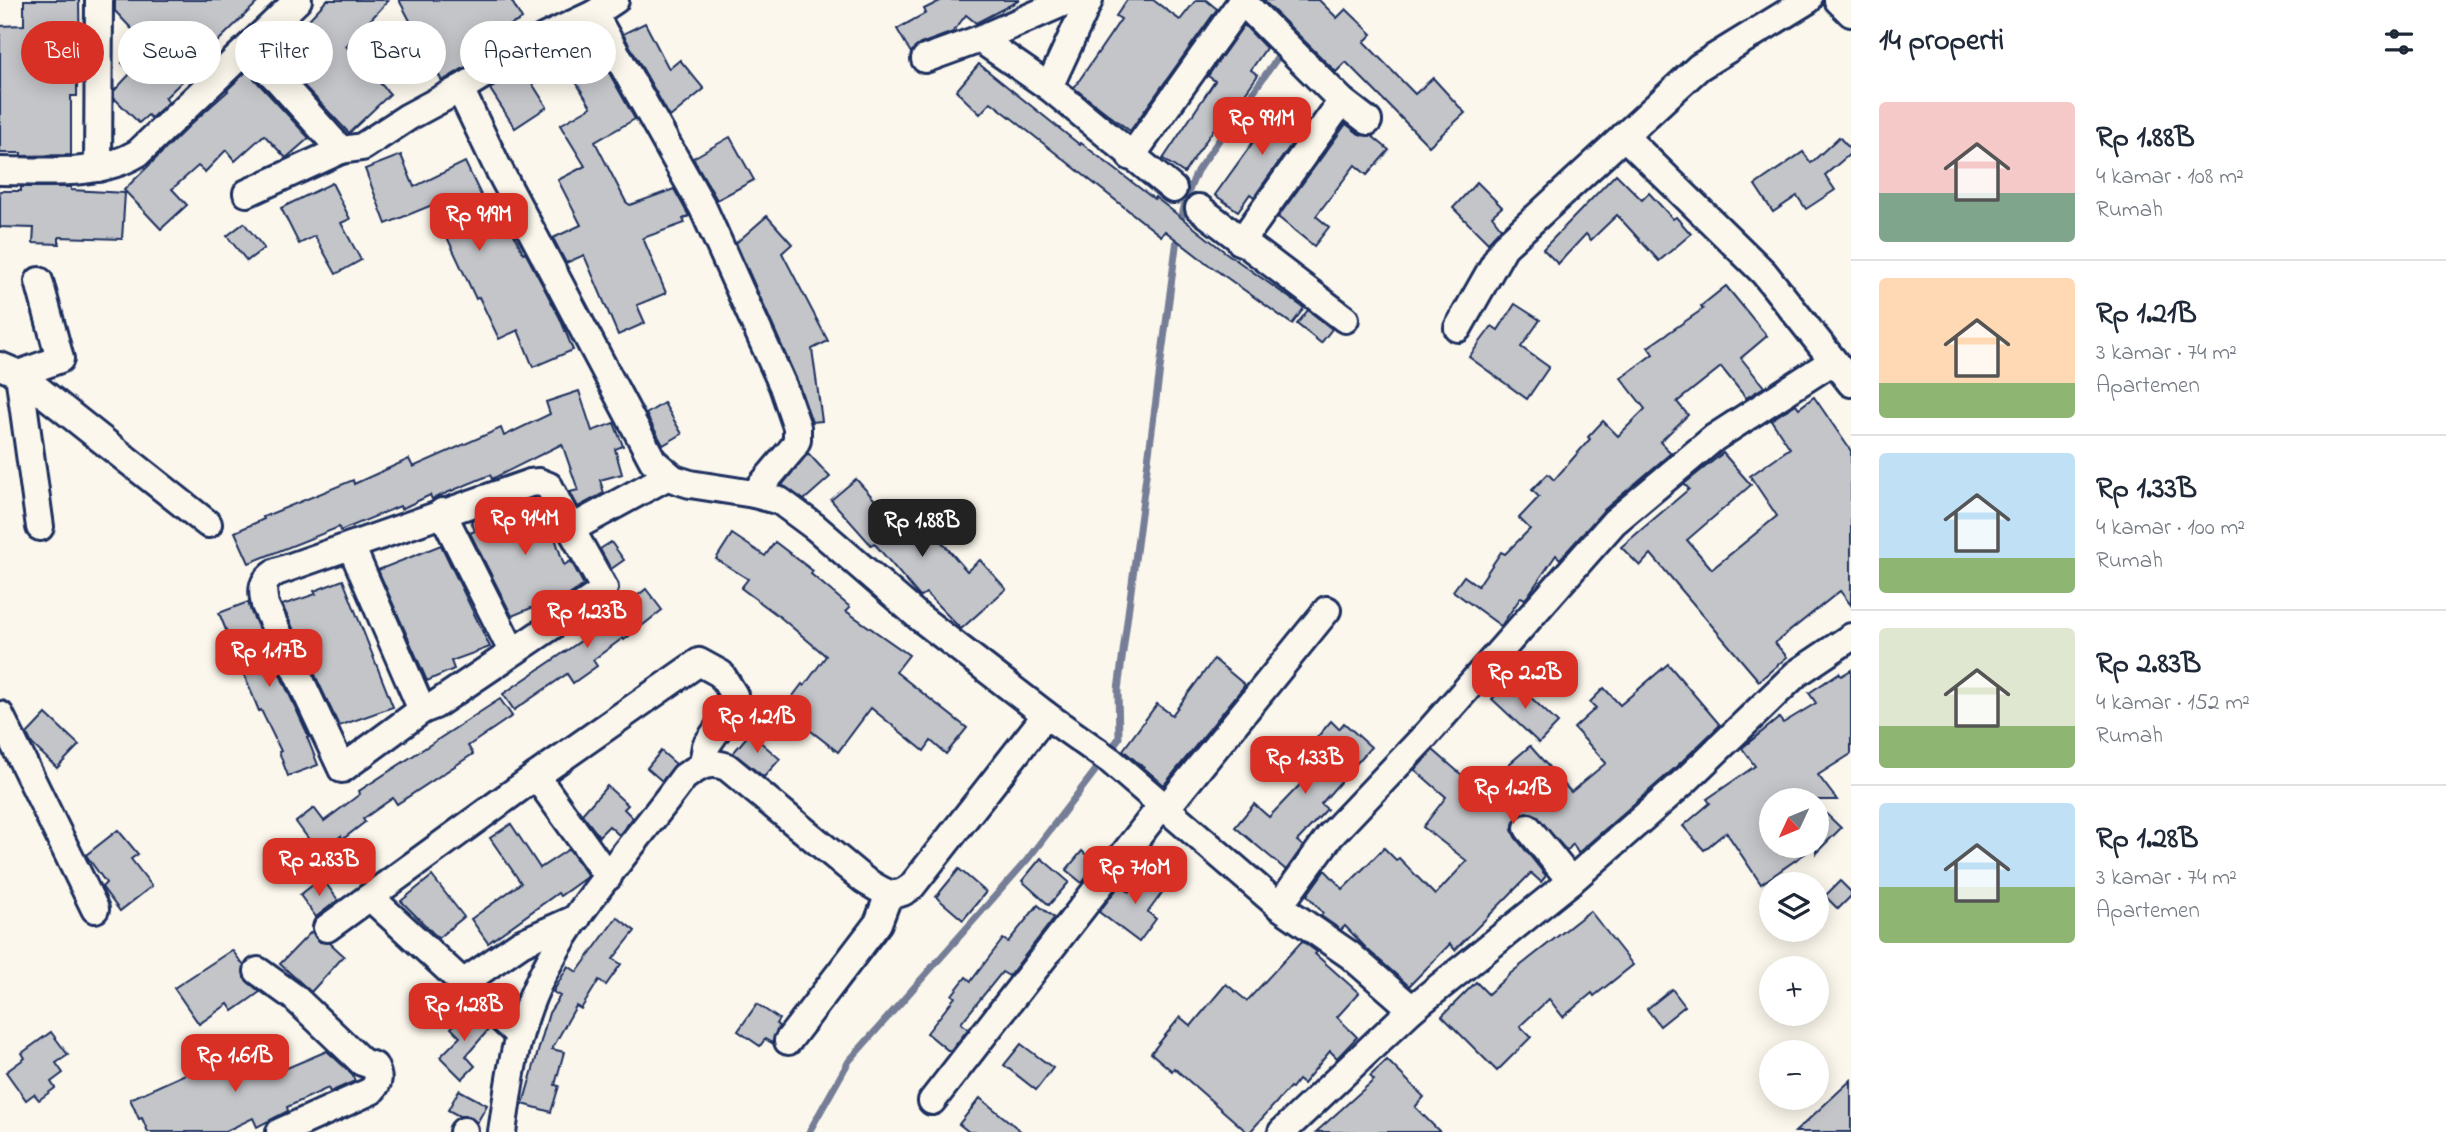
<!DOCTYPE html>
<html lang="id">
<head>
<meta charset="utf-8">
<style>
  :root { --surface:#fff; --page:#f2f2f3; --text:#1f2937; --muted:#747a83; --line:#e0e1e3; --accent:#d93025 }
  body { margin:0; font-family:"Indie Flower",sans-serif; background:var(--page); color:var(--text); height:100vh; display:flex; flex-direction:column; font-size:26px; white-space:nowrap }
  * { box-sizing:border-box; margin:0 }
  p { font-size:23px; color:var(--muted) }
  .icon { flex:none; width:38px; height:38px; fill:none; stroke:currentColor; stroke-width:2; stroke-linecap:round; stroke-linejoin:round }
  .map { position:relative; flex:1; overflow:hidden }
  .sheet { display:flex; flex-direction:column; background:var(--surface); width:595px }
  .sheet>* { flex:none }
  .hud { position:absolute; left:21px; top:21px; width:665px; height:63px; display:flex; gap:14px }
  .needle { width:46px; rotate:226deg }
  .tools { position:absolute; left:1759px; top:788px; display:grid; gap:14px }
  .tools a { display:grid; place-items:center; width:70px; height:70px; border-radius:50%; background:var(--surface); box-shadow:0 4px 18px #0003; font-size:35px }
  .price { position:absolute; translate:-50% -60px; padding:0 16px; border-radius:14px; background:var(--accent); color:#fff; font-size:23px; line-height:46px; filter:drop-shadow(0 2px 4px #0008) }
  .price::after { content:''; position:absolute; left:50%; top:42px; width:21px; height:16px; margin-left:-10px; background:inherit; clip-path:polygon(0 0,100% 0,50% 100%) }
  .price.on { background:#222; color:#fff }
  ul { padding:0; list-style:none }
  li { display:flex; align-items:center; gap:21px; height:175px; padding:0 28px }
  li+li { border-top:2px solid var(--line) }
  li span { display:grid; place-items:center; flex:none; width:196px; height:140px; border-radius:7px; color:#555 }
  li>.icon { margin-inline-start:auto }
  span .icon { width:84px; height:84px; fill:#fffc; stroke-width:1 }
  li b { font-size:30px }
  h2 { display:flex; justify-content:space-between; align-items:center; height:84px; padding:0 28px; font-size:30px }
  .chip { padding:0 24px; border-radius:32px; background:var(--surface); box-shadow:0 4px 18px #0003; font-size:24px; line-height:63px }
  .chip.on { background:var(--accent); color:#fff }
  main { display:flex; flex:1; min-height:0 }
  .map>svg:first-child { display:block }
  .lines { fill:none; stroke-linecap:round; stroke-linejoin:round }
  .stream { stroke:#747e96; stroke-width:7 }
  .building { fill:#c3c5c9; stroke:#1b2f5e; stroke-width:2 }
  .minor-casing { stroke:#1b2f5e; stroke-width:32 }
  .minor { stroke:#fbf7ec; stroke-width:26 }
</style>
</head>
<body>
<main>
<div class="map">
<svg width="1851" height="1132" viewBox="0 0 1851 1132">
  <rect width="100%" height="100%" fill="#fbf7ec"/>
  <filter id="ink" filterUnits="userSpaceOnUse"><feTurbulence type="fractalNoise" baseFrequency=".0143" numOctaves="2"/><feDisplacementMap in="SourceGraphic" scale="14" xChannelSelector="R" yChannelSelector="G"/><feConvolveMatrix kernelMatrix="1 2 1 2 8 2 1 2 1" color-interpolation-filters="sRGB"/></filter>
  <g filter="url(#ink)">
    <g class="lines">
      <!-- stream -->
      <g class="stream">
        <path d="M1109 752 1119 738 1118 690 1177 239 1186 198 1197 171 1283 50"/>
        <path d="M809 1132 849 1061 1027 860 1102 762"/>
      </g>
    </g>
    <!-- building -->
    <g class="building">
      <path d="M24 0H79L80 64 77 62V96H71V155L21 156V153H0V26L24 25Z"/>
      <path d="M115 0H260L205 54 207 57 165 98 169 102 151 118 148 115 139 123 114 98V91L131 73 122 63 144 42 115 11Z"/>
      <path d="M327 0H389L346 46 390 94 349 133 270 50 294 27 298 31Z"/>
      <path d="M399 0H511L522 19 505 28 512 39 442 81Z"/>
      <path d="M942 0H1020L976 23 966 15 953 32 920 44 911 53 897 29 926 13 924 9Z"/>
      <path d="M1127 0H1153L1180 20 1196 0H1206L1217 9 1130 131 1074 88 1121 19 1116 16Z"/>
      <path d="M1263 0H1319L1337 18 1346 9 1372 34 1364 42 1415 94 1433 78 1465 113 1429 146 1346 62 1336 72Z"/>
      <path d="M645 23 669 69 680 60 704 89 670 117 623 34Z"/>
      <path d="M1244 25 1266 48 1251 70 1258 75 1241 99 1236 96 1184 173 1163 159 1215 81 1208 76Z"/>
      <path d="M590 39 635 119 595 142 626 202 630 205 674 189 689 216 683 219 685 223 643 238 666 293 637 305 645 323 618 335 584 255 566 263 553 238 581 225 558 180 585 166 560 125 591 107 561 57Z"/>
      <path d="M979 64 1080 145 1081 143 1154 199 1155 197 1225 252 1304 308 1292 324 1209 265 1165 231 1161 236 991 102 980 114 956 91Z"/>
      <path d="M523 69 547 107 515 128 490 89Z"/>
      <path d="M247 71 309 138 286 158 264 135 235 161 226 150 205 172 198 166 172 189 187 205 161 229 124 190 191 124 228 91 227 90Z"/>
      <path d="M1283 102 1308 121 1254 197 1250 194 1238 211 1215 195 1253 142 1252 141Z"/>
      <path d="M1346 124 1359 134 1372 136 1389 150 1367 175 1355 165 1316 216 1329 227 1314 246 1278 217Z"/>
      <path d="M730 137 754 180 717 200 693 158Z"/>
      <path d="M1839 137 1851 150V153L1825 175 1835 190 1806 209 1797 196 1773 212 1755 185 1803 152 1811 163Z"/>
      <path d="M401 155 414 187 465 162 494 222 505 216 523 253 525 252 560 318 573 350 533 367 518 330 499 339 479 297 476 299 432 205 386 224 365 169Z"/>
      <path d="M1616 174 1642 200 1649 193 1673 219 1676 217 1691 234 1659 261 1617 215 1591 240 1586 234 1558 264 1543 249Z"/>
      <path d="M1477 182 1502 207 1492 216 1501 228 1488 243 1453 208Z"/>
      <path d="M332 183 350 219 341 223 361 260 336 274 315 236 299 244 281 208Z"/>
      <path d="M21 187H71V190L125 193 122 239 59 237V244L33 243 34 228 0 227V191H21Z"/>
      <path d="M767 216 792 244 782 253 828 341 812 349 822 421 812 422 797 380 736 243Z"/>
      <path d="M244 223 264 248 247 261 227 236Z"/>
      <path d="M1726 286 1767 336 1741 358 1764 387 1746 398 1721 367 1677 402 1688 415 1660 442 1671 453 1604 510 1560 559 1556 555 1527 597 1525 599 1521 597 1501 626 1453 591 1464 576 1478 586 1501 552 1505 554 1530 529 1519 518 1539 497 1532 490 1548 474 1554 480 1590 439 1588 437 1603 421 1618 436 1645 409 1621 378 1653 354 1648 347 1703 309 1701 306Z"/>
      <path d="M1515 304 1540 320 1521 347 1549 367 1527 399 1469 357 1492 326 1498 330Z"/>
      <path d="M1308 310 1332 329 1321 343 1297 324Z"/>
      <path d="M579 391 592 431 614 423 623 446 615 449 622 474 600 480 604 493 578 507 570 492 578 490 562 444 492 479 490 475 432 499 430 495 401 509 400 506 340 531 339 527 249 563 235 532 264 519 263 517 353 480 354 484 409 459 413 467 501 428 504 436 550 414 546 402Z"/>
      <path d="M1814 397 1851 451V605L1840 591 1775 643 1787 657 1759 681 1651 554 1640 566 1621 547 1689 489 1684 484 1723 453 1751 485 1687 540 1712 569 1777 516 1750 476 1790 448 1771 420 1796 404 1799 408Z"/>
      <path d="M664 403 682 434 663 445 646 414Z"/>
      <path d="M808 453 830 477 804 500 782 485Z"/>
      <path d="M856 479 910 539 927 525 967 571 980 560 1006 589 961 629 926 593 920 597 874 543 871 545 831 500Z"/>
      <path d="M534 498 539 502 550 523 564 565 571 561 584 585 547 610 543 603 512 616 470 533 475 531 471 521Z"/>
      <path d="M732 534 765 556 775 542 813 571 811 574 850 607 846 611 909 655 896 672 967 728 946 754 931 741 924 751 871 708 838 752 783 709 802 684 804 686 826 656 780 617 741 588 748 579 716 559Z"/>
      <path d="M611 542 624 560 611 569 600 549Z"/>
      <path d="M441 545 490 647 451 661 454 669 427 681 378 570Z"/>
      <path d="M343 580 393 707 339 726 282 605 316 594 314 591Z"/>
      <path d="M646 589 662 610 624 640 623 638 593 660 597 666 573 683 567 674 514 710 503 694 610 621 608 619Z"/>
      <path d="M248 602 251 612 309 737H307L318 765 288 776 279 752 281 751 261 710 259 711 219 613Z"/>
      <path d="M1214 659 1245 685 1164 785 1123 750 1157 704 1172 715Z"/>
      <path d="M1668 664 1720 725 1676 767 1578 853 1573 844 1567 851 1534 814 1526 812 1518 816 1514 822 1512 830 1515 837 1546 876 1541 882 1531 873 1455 950 1450 944 1409 986 1368 950 1345 926 1341 930 1321 916 1323 913 1307 895 1325 870 1343 889 1384 848 1396 860 1399 858 1435 895 1467 861 1423 827 1446 797 1415 770 1433 750 1479 790 1530 746 1571 792 1606 763 1574 728 1596 708 1590 702 1604 688 1620 705Z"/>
      <path d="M1851 670V754L1818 775 1837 800H1771V845H1816V804L1841 828 1816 853V846L1761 884 1726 832 1704 850 1683 826 1710 803 1707 799 1755 766 1742 748 1779 718 1783 723 1816 703 1809 693 1839 673 1841 676Z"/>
      <path d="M1511 679 1558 723 1539 743 1492 699Z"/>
      <path d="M500 699 512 716 468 746 473 754 397 804 393 798 363 819 365 822 343 839 341 836 319 853 296 822 314 808 324 821 360 794 359 791Z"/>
      <path d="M46 714 79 745 57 768 32 744 27 734Z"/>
      <path d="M1331 721 1339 729 1344 723 1371 747 1321 804 1327 809 1297 841 1303 846 1286 870 1235 827 1254 804 1269 817 1317 767 1311 761 1317 755 1308 748Z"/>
      <path d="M750 733 780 759 764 777 733 753Z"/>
      <path d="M661 751 676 764 662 781 647 768Z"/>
      <path d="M607 786 628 805 624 809 633 818 619 835 609 826 599 836 582 814Z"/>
      <path d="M511 824 540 868 569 849 588 876 560 896 558 893 488 943 471 919 521 883 490 838Z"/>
      <path d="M118 830 138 854 131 859 152 886 120 911 102 887 106 883 86 855Z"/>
      <path d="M1082 851 1096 864 1082 883 1066 870Z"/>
      <path d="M1041 858 1069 882 1049 905 1022 881Z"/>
      <path d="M959 869 986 892 963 920 936 897Z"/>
      <path d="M1145 870 1167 886 1148 912 1156 919 1139 942 1099 912 1120 885 1129 892Z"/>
      <path d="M432 876 464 917 438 938 401 901Z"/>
      <path d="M322 878 338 900 316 917 300 895Z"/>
      <path d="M1840 881 1851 892V896L1838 909 1825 896Z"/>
      <path d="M1038 905 1054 918 1009 976 1002 972 961 1023 968 1029 950 1052 927 1033 955 997 952 995 966 977 971 981 1003 939 1008 942Z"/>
      <path d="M1590 911 1633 965 1594 996 1592 993 1563 1017 1549 999 1520 1026 1531 1037 1497 1071 1442 1016 1476 982 1488 994 1511 973Z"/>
      <path d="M617 917 635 931 613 959 621 964 606 985 599 980 581 1009 576 1006 552 1049 564 1052 555 1085 559 1086 551 1112 523 1104 549 1013 560 996 553 992 568 966 577 972Z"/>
      <path d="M312 931 320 942 330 943 344 956 311 992 280 964Z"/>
      <path d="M1302 941 1317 952 1315 954 1359 993 1337 1017 1357 1037 1337 1058 1330 1051 1303 1084 1298 1080 1292 1088 1290 1087 1250 1132H1247L1174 1068 1172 1071 1151 1053 1180 1017 1191 1026 1226 984 1247 1001Z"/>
      <path d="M232 950 244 966V978L260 992 233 1011 228 1004 199 1024 174 988Z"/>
      <path d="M1672 989 1685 1006 1660 1026 1647 1009Z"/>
      <path d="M757 1004 779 1019 776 1024 779 1026 772 1043 765 1039 760 1046 738 1031Z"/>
      <path d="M468 1009 489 1029 466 1056 475 1066 462 1079 440 1057 460 1037 451 1028Z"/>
      <path d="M51 1032 68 1055 56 1063 63 1073 51 1082 55 1088 39 1100 34 1094 26 1100 6 1072 25 1058 22 1053Z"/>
      <path d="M1021 1044 1053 1068 1036 1090 1004 1065Z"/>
      <path d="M245 1047 257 1073 271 1068 273 1074 327 1051 352 1074 355 1081 330 1092 328 1088 287 1107 288 1111 257 1127 253 1118 224 1132H148L142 1118 139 1119 130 1099Z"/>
      <path d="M1387 1060 1424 1097 1415 1107 1440 1132H1316L1374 1080 1370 1076Z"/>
      <path d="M1851 1080V1132H1795Z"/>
      <path d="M459 1090 487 1105 477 1123 469 1116H459L448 1110Z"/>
      <path d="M980 1098 1022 1132H969L959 1124Z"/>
    </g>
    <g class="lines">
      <!-- minor casing -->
      <g class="minor-casing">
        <g id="minor">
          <path d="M1069 0 980 39 1049 87 1173 189"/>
          <path d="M1241 0 1342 101 1368 121"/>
          <path d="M1838 0 1851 13"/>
          <path d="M594 14 703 208 783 386 797 427V440L793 448 754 494"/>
          <path d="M247 49 279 81 341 150 362 147 408 117 460 89 545 37 594 14 615 0"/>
          <path d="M925 59 980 39"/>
          <path d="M1049 87 1089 0"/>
          <path d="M460 89 496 164 653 461 674 479 690 484 754 494 780 501 815 527 919 617 1046 715 1111 761 1279 906 1350 955 1412 1009 1571 881 1687 779 1796 674 1851 637"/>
          <path d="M1624 136 1764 273 1851 383"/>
          <path d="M1131 157 1242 1"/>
          <path d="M98 168 99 0"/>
          <path d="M0 171C45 171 98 177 138 153L298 0"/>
          <path d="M247 193 341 150"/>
          <path d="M1199 208 1345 319"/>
          <path d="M1241 242 1342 101"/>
          <path d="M39 281 60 359 19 374 40 527"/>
          <path d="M1458 328 1504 247 1699 67 1808 0"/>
          <path d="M0 366 19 374 208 524"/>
          <path d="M442 512 512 651"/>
          <path d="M571 529 604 588 599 594 435 705 422 710 342 769 265 605C262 588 261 582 276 572L530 483 539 482 549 486 571 529 668 476"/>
          <path d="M351 546 422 710"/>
          <path d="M0 715 95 909"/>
          <path d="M536 776 608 877"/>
          <path d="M1167 807 1327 610"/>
          <path d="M1528 828 1571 881"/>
          <path d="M370 897 519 1035"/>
          <path d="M1279 906 1330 836 1426 735 1614 522 1714 438 1833 361"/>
          <path d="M327 928 536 776 699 662 721 674 734 695 733 707 706 746 703 764"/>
          <path d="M258 971 294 997 362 1062 374 1066C379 1077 380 1082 371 1091L280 1132"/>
          <path d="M463 983 521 943 577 918"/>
          <path d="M788 1041 878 923 889 894"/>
          <path d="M932 1101 1163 804"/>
          <path d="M463 1132 464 1131"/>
          <path d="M502 1132C508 1093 512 1054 525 1017 554 928 630 852 684 777 700 766 708 760 727 767L864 880C883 891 893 902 912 886L1046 715"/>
          <path d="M1282 1132 1412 1009"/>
        </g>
      </g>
      <!-- minor -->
      <use href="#minor" class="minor"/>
    </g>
  </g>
</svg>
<div class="tools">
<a><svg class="needle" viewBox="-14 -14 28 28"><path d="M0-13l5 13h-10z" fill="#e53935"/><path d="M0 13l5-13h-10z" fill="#747a83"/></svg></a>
<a><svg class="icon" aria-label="layers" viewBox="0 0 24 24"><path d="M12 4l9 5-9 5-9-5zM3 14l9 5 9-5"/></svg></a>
<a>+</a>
<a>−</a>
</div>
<b class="price" style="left:1262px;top:157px">Rp 991M</b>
<b class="price" style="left:479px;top:253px">Rp 919M</b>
<b class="price" style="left:525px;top:557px">Rp 914M</b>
<b class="price on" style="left:922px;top:559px">Rp 1.88B</b>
<b class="price" style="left:587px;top:650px">Rp 1.23B</b>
<b class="price" style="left:269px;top:689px">Rp 1.17B</b>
<b class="price" style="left:1525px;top:711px">Rp 2.2B</b>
<b class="price" style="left:757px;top:755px">Rp 1.21B</b>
<b class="price" style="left:1305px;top:796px">Rp 1.33B</b>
<b class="price" style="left:1513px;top:826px">Rp 1.21B</b>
<b class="price" style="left:319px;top:898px">Rp 2.83B</b>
<b class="price" style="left:1135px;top:906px">Rp 710M</b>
<b class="price" style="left:464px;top:1043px">Rp 1.28B</b>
<b class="price" style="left:235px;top:1094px">Rp 1.61B</b>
<div class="hud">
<a class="chip on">Beli</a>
<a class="chip">Sewa</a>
<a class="chip">Filter</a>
<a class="chip">Baru</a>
<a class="chip">Apartemen</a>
</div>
</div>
<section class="sheet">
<h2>14 properti<svg class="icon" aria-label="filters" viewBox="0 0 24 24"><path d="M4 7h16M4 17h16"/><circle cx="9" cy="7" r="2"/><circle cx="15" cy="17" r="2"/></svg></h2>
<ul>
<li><span style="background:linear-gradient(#f6c9c9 65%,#7fa58c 0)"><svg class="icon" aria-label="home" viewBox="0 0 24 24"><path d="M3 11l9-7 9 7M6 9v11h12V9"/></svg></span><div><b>Rp 1.88B</b><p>4 kamar · 108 m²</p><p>Rumah</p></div></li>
<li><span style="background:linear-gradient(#ffd9b3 75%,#8fb573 0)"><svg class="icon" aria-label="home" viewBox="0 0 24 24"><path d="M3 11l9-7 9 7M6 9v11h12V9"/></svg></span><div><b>Rp 1.21B</b><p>3 kamar · 74 m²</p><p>Apartemen</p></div></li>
<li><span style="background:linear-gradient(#bfe0f5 75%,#8fb573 0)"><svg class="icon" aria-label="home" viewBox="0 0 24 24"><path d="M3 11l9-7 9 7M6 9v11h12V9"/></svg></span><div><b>Rp 1.33B</b><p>4 kamar · 100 m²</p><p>Rumah</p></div></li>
<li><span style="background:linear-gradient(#dfe7d0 70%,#8fb573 0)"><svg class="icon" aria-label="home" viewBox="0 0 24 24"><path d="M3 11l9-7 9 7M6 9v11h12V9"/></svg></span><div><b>Rp 2.83B</b><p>4 kamar · 152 m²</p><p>Rumah</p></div></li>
<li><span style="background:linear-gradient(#bfe0f5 60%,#8fb573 0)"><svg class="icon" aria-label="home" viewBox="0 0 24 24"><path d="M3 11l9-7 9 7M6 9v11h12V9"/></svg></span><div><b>Rp 1.28B</b><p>3 kamar · 74 m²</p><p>Apartemen</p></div></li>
</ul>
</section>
</main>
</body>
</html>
